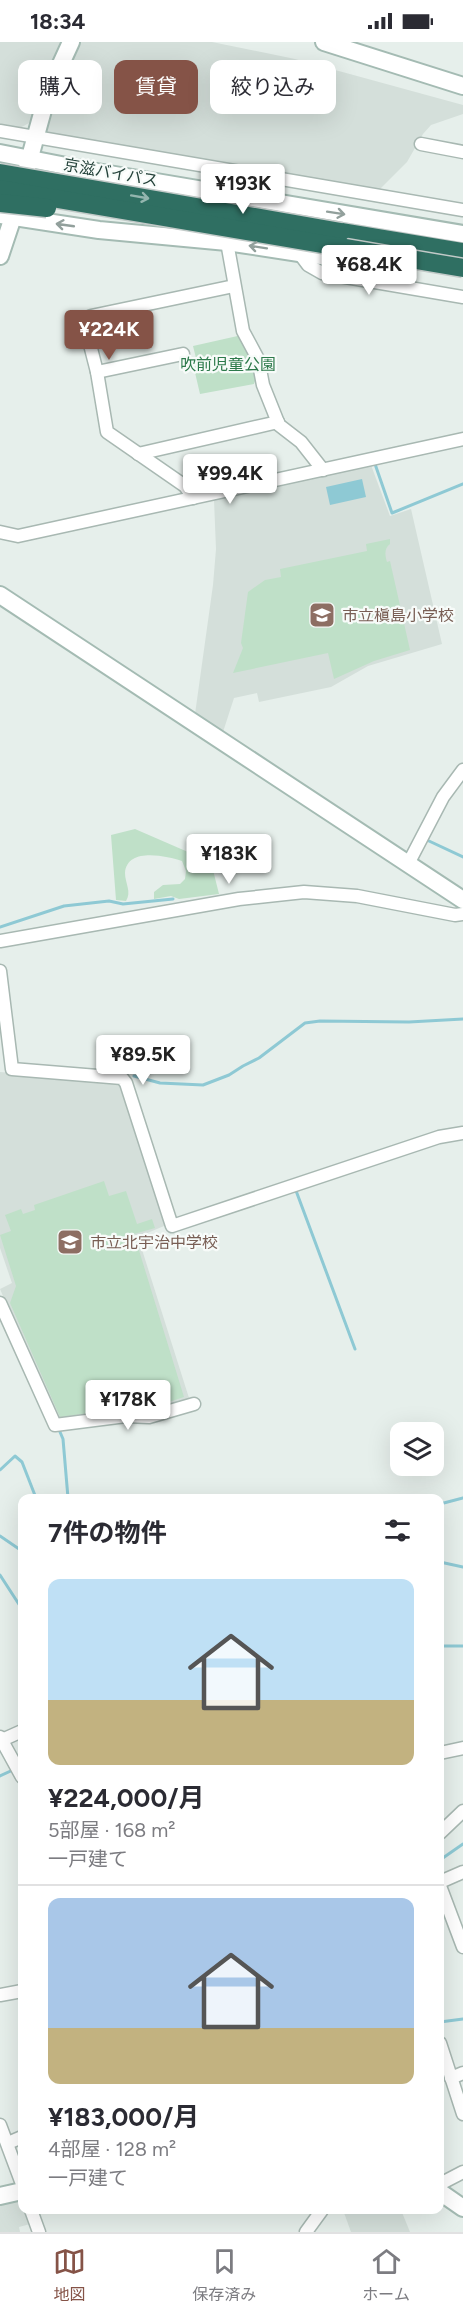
<!DOCTYPE html>
<html lang="ja">
<head>
<meta charset="utf-8">
<style>
  :root { --surface:#fff; --page:#f2f2f3; --text:#2b2b33; --muted:#7c7c81; --line:#e1e1e2; --accent:#855347 }
  body { margin:0; font-family:Figtree,"Noto Sans JP",sans-serif; background:var(--page); color:var(--text); height:100vh; display:flex; flex-direction:column; font-size:22px; white-space:nowrap }
  * { box-sizing:border-box; margin:0 }
  p { font-size:20px; color:var(--muted) }
  .icon { flex:none; width:33px; height:33px; fill:none; stroke:currentColor; stroke-width:2; stroke-linecap:round; stroke-linejoin:round }
  .map { position:relative; flex:1; overflow:hidden }
  .sheet { position:absolute; left:18px; top:1452px; width:426px; height:720px; display:flex; flex-direction:column; background:var(--surface); border-radius:12px; box-shadow:0 6px 24px #0002 }
  .sheet>* { flex:none }
  .top-card { position:absolute; left:18px; top:18px; width:428px; height:54px; display:flex; gap:12px }
  .fabs { position:absolute; left:390px; top:1380px; display:grid; gap:12px }
  .fabs a { display:grid; place-items:center; width:54px; height:54px; border-radius:12px; background:var(--surface); box-shadow:0 6px 24px #0002; font-size:30px }
  .price { position:absolute; translate:-50% -51px; padding:0 14px; border-radius:6px; background:#fff; color:#222; font-size:20px; line-height:39px; filter:drop-shadow(0 2px 3px #0008) }
  .price::after { content:''; position:absolute; left:50%; top:36px; width:18px; height:14px; margin-left:-9px; background:inherit; clip-path:polygon(0 0,100% 0,50% 100%) }
  .price.on { background:var(--accent); color:#fff }
  ul { padding:0; list-style:none }
  li { display:grid; align-content:center; gap:12px; height:318px; padding:0 30px }
  li+li { border-top:2px solid var(--line) }
  li span { display:grid; place-items:center; height:186px; border-radius:12px; color:#555 }
  li>.icon { margin-inline-start:auto }
  span .icon { width:108px; height:108px; fill:#fffc; stroke-width:1 }
  li b { font-size:26px }
  h2 { display:flex; justify-content:space-between; align-items:center; height:72px; padding:0 30px; font-size:26px }
  .chip { padding:0 21px; border-radius:12px; background:var(--surface); box-shadow:0 6px 24px #0002; font-size:21px; line-height:54px }
  .chip.on { background:var(--accent); color:#fff }
  .status { display:flex; justify-content:space-between; align-items:center; height:42px; padding:0 30px; background:var(--surface); direction:ltr }
  .status svg { height:16px; fill:currentColor }
  .tab-bar { display:flex; justify-content:space-around; align-items:center; height:84px; border-top:2px solid var(--line); background:var(--surface); font-size:16px; color:var(--muted) }
  .tab-bar a { display:grid; justify-items:center; gap:3px }
  .tab-bar .on { color:var(--accent) }
  .map>svg:first-child { display:block }
  .built { fill:#d4dfda }
  .green { fill:#bfe0c8 }
  .water { fill:#8ec9d4 }
  .lines { fill:none; stroke-linecap:round; stroke-linejoin:round }
  .stream { stroke:#8ec9d4; stroke-width:3 }
  .street-casing { stroke:#a8b8b2; stroke-width:15 }
  .secondary-casing { stroke:#a4bbb3; stroke-width:20 }
  .highway-casing { stroke:#c2cac8; stroke-width:21 }
  .street { stroke:#fff; stroke-width:12 }
  .secondary { stroke:#fff; stroke-width:16 }
  .highway { stroke:#2f6f62; stroke-width:18 }
  .highway-bridge-casing { stroke:#c2cac8; stroke-width:21; stroke-linecap:butt }
  .highway-bridge { stroke:#2f6f62; stroke-width:18 }
  .oneway { stroke:#93b5ae }
  .oneway2 { stroke:#92a09c }
  .labels { text-anchor:middle; stroke-width:4.5; stroke-linejoin:round; paint-order:stroke }
  .street-label { font-size:16px; fill:#24423a; stroke:#f7fbf9 }
  .park-label { font-size:16px; fill:#2d7a4b; stroke:#f7fbf9 }
  .education-label { font-size:16px; fill:#785e54; stroke:#f7fbf9; text-anchor:start }
</style>
</head>
<body>
<div class="status"><b>18:34</b><svg viewBox="0 0 49 12"><path d="M0 12V9h3v3zM5 12V6h3v6zM10 12V3h3v9zM15 12V0h3v12zM26 1h20v11H26zM47 4h2v5h-2z"/></svg></div>
<div class="map">
<svg width="463" height="2190" viewBox="0 0 463 2190">
  <rect width="100%" height="100%" fill="#e6efeb"/>
  <!-- built -->
  <g class="built">
    <path d="M0 0H64L29 81 18 87 0 84Z"/>
    <path d="M78 0H212L295 17 463 63V72L431 83 423 92 407 120 379 148 42 91 53 53Z"/>
    <path d="M371 423 390 474 411 467 442 602 368 624 331 645 259 660 257 651 234 656 223 690 195 672 213 543 216 507 214 458Z"/>
    <path d="M0 1030 117 1040 121 1043 166 1181 164 1184 138 1195 189 1356 187 1361 149 1371 57 1380 0 1247 12 1241 0 1206Z"/>
    <path d="M16 2157 22 2159V2168H26L30 2182 19 2185 20 2190H0V2161Z"/>
    <path d="M343 2168H401L410 2190H351Z"/>
  </g>
  <!-- green -->
  <g class="green">
    <path d="M242 293C251 309 261 324 254 342L200 352 193 322 197 320 193 304Z"/>
    <path d="M390 497V502C384 506 385 514 387 520L390 519 410 608 374 619 334 637 328 611 233 631 243 606 241 601 248 550 265 538 281 535 280 527 367 509 366 502Z"/>
    <path d="M135 787 211 820 219 852 179 857 171 854 154 857V850L163 843 180 842 185 837 186 829 182 819C166 814 127 805 125 831 125 841 132 850 126 859L116 858 111 793Z"/>
    <path d="M104 1139 109 1154 126 1149 137 1182 152 1177 155 1186 134 1192 184 1355 148 1367 125 1366 60 1375 10 1261 16 1244 0 1193 11 1189 5 1173 21 1167 23 1172 35 1168 34 1163Z"/>
  </g>
  <!-- water -->
  <g class="water">
    <path d="M255 22 258 23 260 38 257 45 244 42 247 34Z"/>
    <path d="M362 437 366 455 330 463 326 445Z"/>
  </g>
  <g class="lines">
    <!-- stream -->
    <g class="stream">
      <path d="M375 422 392 471 463 442"/>
      <path d="M429 799 463 815"/>
      <path d="M0 885 64 864 109 859 123 862 173 857"/>
      <path d="M134 1034 160 1041 203 1043 229 1033 243 1024 259 1016 305 981 320 979 409 980 463 977"/>
      <path d="M295 1146 355 1307"/>
      <path d="M60 1390 63 1397 68 1456"/>
      <path d="M0 1428 15 1414 22 1420 36 1456"/>
      <path d="M440 1462 463 1456"/>
      <path d="M0 1494 22 1509"/>
      <path d="M440 1520 463 1525"/>
      <path d="M0 1533 22 1567"/>
      <path d="M440 1604H463"/>
      <path d="M0 1734 15 1727"/>
      <path d="M440 1818 463 1802"/>
      <path d="M440 1980 463 1977"/>
    </g>
    <!-- street casing -->
    <g class="street-casing">
      <g id="street">
        <path d="M0 89 463 168"/>
        <path d="M421 102 463 110"/>
        <path d="M227 200 243 289 258 317 263 343 279 383 301 400 323 428"/>
        <path d="M300 206 299 211 308 223 322 231 463 255"/>
        <path d="M97 330 183 312"/>
        <path d="M138 412 278 380"/>
        <path d="M193 456 185 444 107 390 97 330 85 283 91 274 234 244"/>
        <path d="M0 490 18 494 463 397"/>
        <path d="M408 822 443 755 463 728"/>
        <path d="M0 899 239 857 304 850 357 854 455 873 463 872"/>
        <path d="M0 929 12 1027 122 1036 126 1041 172 1184 439 1095 463 1091"/>
        <path d="M0 1261 55 1383 126 1374 149 1375 194 1362"/>
        <path d="M0 1695 22 1735"/>
        <path d="M2 1698 22 1689"/>
        <path d="M440 1711 463 1706"/>
        <path d="M440 1791 463 1769"/>
        <path d="M440 1840 463 1830"/>
        <path d="M440 1844 463 1905"/>
        <path d="M0 1953 22 1949"/>
        <path d="M440 2001 463 2072"/>
        <path d="M451 2036 463 2031"/>
        <path d="M0 2083 22 2142"/>
        <path d="M8 2101 22 2095"/>
        <path d="M440 2142 463 2130"/>
        <path d="M31 2168 39 2190"/>
        <path d="M306 2190 322 2168"/>
      </g>
    </g>
    <!-- secondary casing -->
    <g class="secondary-casing">
      <g id="secondary">
        <path d="M324 0 463 44"/>
        <path d="M0 111 97 130 463 192"/>
        <path d="M27 126 43 68 55 35 71 0"/>
        <path d="M0 173 99 188 227 200 299 211 336 216H371"/>
        <path d="M0 214 16 166"/>
        <path d="M0 553 463 858"/>
        <path d="M440 2150 463 2166"/>
        <path d="M0 2154 22 2149"/>
      </g>
    </g>
    <!-- highway casing -->
    <g class="highway-casing">
      <path id="highway" d="M341 190 463 210"/>
    </g>
    <!-- street -->
    <use href="#street" class="street"/>
    <!-- secondary -->
    <use href="#secondary" class="secondary"/>
    <!-- highway -->
    <use href="#highway" class="highway"/>
    <!-- highway-bridge casing -->
    <g class="highway-bridge-casing">
      <g id="highway-bridge">
        <path d="M0 131 341 190"/>
        <path d="M0 147 463 226"/>
        <path d="M0 161 47 166"/>
      </g>
    </g>
    <!-- highway-bridge -->
    <use href="#highway-bridge" class="highway-bridge"/>
  </g>
  <!-- one-way arrows -->
  <defs><path id="oneway-shaft" d="M-6 0H5M1.5-3L5.5 0L1.5 3" fill="none" stroke-width="1.6" stroke-linecap="round" stroke-linejoin="round" transform="scale(1.5)"/></defs>
  <use class="oneway" href="#oneway-shaft" transform="translate(140 155) rotate(10)"/>
  <g class="oneway2">
    <use href="#oneway-shaft" transform="translate(336 171) rotate(9)"/>
    <use href="#oneway-shaft" transform="translate(65 183) rotate(-172)"/>
    <use href="#oneway-shaft" transform="translate(258 205) rotate(-171)"/>
  </g>
  <!-- icons -->
  <defs>
    <g id="school-square" transform="scale(1.35)"><rect x="-9" y="-9" width="18" height="18" rx="4" fill="#8d6e63" stroke="#f7fbf9"/><path d="M0-5L7-2L0 1L-7-2ZM-4 1L0 2.5L4 1V4Q0 6-4 4Z" fill="#fff"/></g>
  </defs>
  <g fill-rule="evenodd">
    <use href="#school-square" x="322" y="573"/>
    <use href="#school-square" x="70" y="1200"/>
  </g>
  <g class="labels">
    <!-- street labels -->
    <g class="street-label">
      <text transform="translate(111 130) rotate(10)" y="6">京滋バイパス</text>
    </g>
    <!-- park labels -->
    <g class="park-label">
      <text x="228" y="328">吹前児童公園</text>
    </g>
    <!-- education labels -->
    <g class="education-label">
      <text x="342" y="579">市立槇島小学校</text>
      <text x="90" y="1206">市立北宇治中学校</text>
    </g>
  </g>
</svg>
<div class="fabs">
<a><svg class="icon" aria-label="layers" viewBox="0 0 24 24"><path d="M12 4l9 5-9 5-9-5zM3 14l9 5 9-5"/></svg></a>
</div>
<b class="price" style="left:243px;top:173px">¥193K</b>
<b class="price" style="left:369px;top:254px">¥68.4K</b>
<b class="price on" style="left:109px;top:319px">¥224K</b>
<b class="price" style="left:230px;top:463px">¥99.4K</b>
<b class="price" style="left:229px;top:843px">¥183K</b>
<b class="price" style="left:143px;top:1044px">¥89.5K</b>
<b class="price" style="left:128px;top:1389px">¥178K</b>
<div class="top-card">
<a class="chip">購入</a>
<a class="chip on">賃貸</a>
<a class="chip">絞り込み</a>
</div>
<section class="sheet">
<h2>7件の物件<svg class="icon" aria-label="filters" viewBox="0 0 24 24"><path d="M4 7h16M4 17h16"/><circle cx="9" cy="7" r="2"/><circle cx="15" cy="17" r="2"/></svg></h2>
<ul>
<li><span style="background:linear-gradient(#bfe0f5 65%,#c2b280 0)"><svg class="icon" aria-label="home" viewBox="0 0 24 24"><path d="M3 11l9-7 9 7M6 9v11h12V9"/></svg></span><div><b>¥224,000/月</b><p>5部屋 · 168 m²</p><p>一戸建て</p></div></li>
<li><span style="background:linear-gradient(#a9c7e8 70%,#c2b280 0)"><svg class="icon" aria-label="home" viewBox="0 0 24 24"><path d="M3 11l9-7 9 7M6 9v11h12V9"/></svg></span><div><b>¥183,000/月</b><p>4部屋 · 128 m²</p><p>一戸建て</p></div></li>
</ul>
</section>
</div>
<nav class="tab-bar">
<a class="on"><svg class="icon" aria-label="map" viewBox="0 0 24 24"><path d="M3 6l6-2 6 2 6-2v14l-6 2-6-2-6 2zM9 4v14M15 6v14"/></svg>地図</a>
<a><svg class="icon" aria-label="saved" viewBox="0 0 24 24"><path d="M7 4h10v16l-5-4-5 4z"/></svg>保存済み</a>
<a><svg class="icon" aria-label="home" viewBox="0 0 24 24"><path d="M3 11l9-7 9 7M6 9v11h12V9"/></svg>ホーム</a>
</nav>
</body>
</html>
